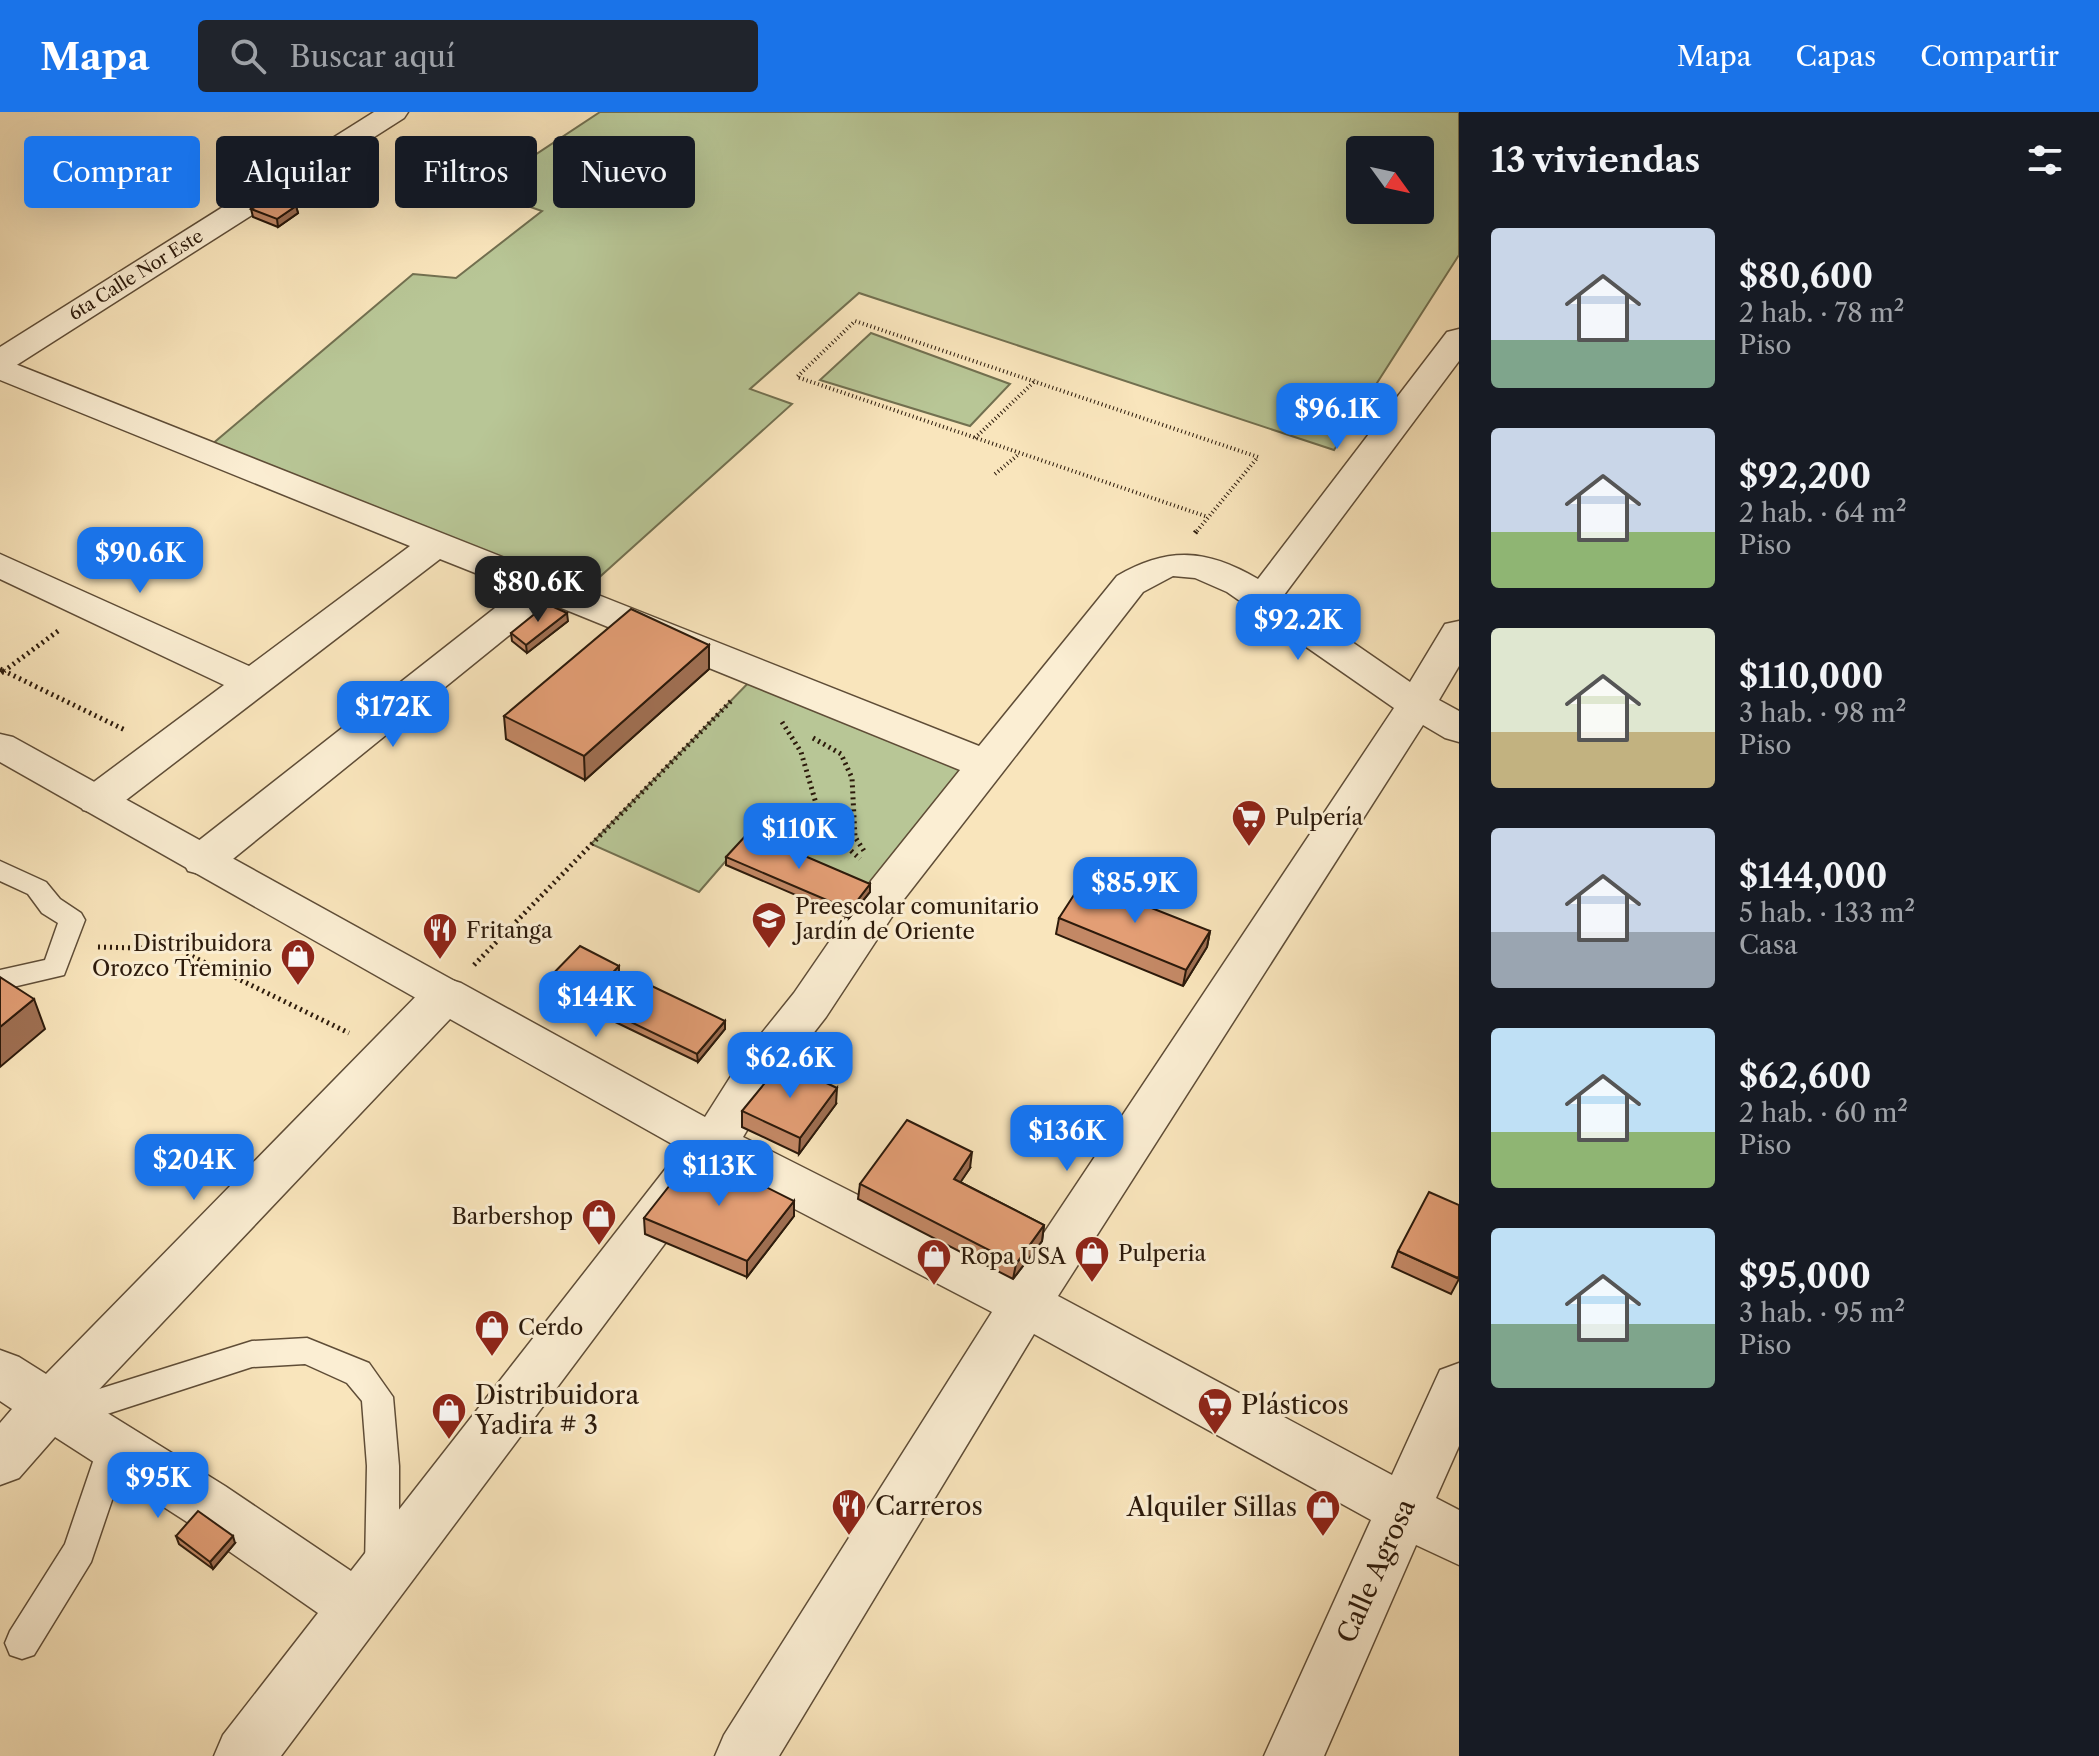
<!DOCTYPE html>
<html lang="es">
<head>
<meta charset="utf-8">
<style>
  :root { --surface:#171b24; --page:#20242c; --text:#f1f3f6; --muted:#9ea1a6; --accent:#1a73e8 }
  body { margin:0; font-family:"Libre Caslon Text",serif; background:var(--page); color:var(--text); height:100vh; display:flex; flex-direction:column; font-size:30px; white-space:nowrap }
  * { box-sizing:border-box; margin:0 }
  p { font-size:26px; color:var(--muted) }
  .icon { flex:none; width:44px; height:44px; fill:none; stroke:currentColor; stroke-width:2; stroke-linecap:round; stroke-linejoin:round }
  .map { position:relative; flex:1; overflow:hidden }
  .side { display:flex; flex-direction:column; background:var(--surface); width:640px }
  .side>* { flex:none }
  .hud { position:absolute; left:24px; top:24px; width:760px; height:72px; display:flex; gap:16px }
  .needle { width:52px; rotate:123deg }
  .tools { position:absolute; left:1346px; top:24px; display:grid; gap:16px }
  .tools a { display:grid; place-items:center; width:88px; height:88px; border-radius:8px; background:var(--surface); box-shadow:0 8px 32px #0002; font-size:40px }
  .price { position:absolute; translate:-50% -68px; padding:0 18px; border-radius:16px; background:var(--accent); color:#fff; font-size:26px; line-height:52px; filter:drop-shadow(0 2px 4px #0008) }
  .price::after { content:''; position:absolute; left:50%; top:48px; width:24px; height:18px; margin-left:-12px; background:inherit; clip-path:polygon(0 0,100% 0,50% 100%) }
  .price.current { background:#222; color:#fff }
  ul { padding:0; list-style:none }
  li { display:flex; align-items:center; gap:24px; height:200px; padding:0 32px }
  li span { display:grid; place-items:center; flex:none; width:224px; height:160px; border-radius:8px; color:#555 }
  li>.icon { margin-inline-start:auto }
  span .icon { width:96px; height:96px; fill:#fffc; stroke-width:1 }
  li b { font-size:34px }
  h2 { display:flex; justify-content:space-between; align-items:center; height:96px; padding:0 32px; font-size:34px }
  .tag { padding:0 28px; border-radius:8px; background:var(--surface); box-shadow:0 8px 32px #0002; font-size:28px; line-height:72px }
  .tag.current { background:var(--accent); color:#fff }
  header { display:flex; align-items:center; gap:48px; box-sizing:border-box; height:112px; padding:0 40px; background:var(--accent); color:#fff }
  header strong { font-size:38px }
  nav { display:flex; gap:44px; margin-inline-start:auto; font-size:28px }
  .search { width:560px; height:72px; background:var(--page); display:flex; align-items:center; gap:20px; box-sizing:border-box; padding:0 28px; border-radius:8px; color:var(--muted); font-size:30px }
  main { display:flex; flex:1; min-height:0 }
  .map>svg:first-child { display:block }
  .green { fill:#b8c696; stroke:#727050; stroke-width:2; fill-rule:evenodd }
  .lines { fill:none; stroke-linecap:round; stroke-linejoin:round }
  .service-casing { stroke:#5f4d37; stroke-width:3 }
  .pedestrian-casing { stroke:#5f4d37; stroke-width:3 }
  .minor-casing { stroke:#5f4d37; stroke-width:3 }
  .tertiary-casing { stroke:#5f4d37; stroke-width:3 }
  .path-far1 { stroke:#2c1a0b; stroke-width:4; stroke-dasharray:1 3; stroke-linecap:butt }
  .path { stroke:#2c1a0b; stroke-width:5; stroke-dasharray:2 4; stroke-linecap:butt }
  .service { fill:#fbeed3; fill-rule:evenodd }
  .pedestrian { fill:#fbeed3; fill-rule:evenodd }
  .minor { fill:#fbeed3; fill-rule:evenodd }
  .tertiary { fill:#fbeed3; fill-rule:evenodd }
  .wall { fill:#c38865; stroke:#2c1a0b; stroke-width:2 }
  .shaded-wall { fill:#9f6f52; stroke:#2c1a0b; stroke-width:2 }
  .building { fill:#e39e75; stroke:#2c1a0b; stroke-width:2 }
  .labels { text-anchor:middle; stroke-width:6; stroke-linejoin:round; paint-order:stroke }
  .far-street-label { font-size:18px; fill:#2c1a0b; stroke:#fbeed3 }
  .poi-label { font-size:22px; fill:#2c1a0b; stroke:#fbeed3; text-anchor:start }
  .near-poi-label { font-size:26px; fill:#2c1a0b; stroke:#fbeed3; text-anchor:start }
  .near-street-label { font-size:26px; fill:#2c1a0b; stroke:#fbeed3 }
</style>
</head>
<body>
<header>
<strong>Mapa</strong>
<div class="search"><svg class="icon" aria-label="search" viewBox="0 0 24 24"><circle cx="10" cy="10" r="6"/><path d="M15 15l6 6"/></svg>Buscar aquí</div>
<nav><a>Mapa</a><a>Capas</a><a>Compartir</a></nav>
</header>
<main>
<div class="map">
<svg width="1459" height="1644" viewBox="0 0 1459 1644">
  <rect width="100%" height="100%" fill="#f9e5bc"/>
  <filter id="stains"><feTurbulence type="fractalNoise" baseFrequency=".0025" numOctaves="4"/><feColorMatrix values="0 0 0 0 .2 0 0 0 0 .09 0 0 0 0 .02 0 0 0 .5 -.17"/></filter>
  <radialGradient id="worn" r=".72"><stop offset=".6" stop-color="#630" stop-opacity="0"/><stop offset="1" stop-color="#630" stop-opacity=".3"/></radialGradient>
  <!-- green -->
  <g class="green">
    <path d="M600 0H1459V143L1334 338 859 181 750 277 792 292 574 488 204 339 413 162 456 166 542 99 482 78ZM1360 38H1420V98H1360Z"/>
    <path d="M871 221 1010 272 970 314 820 268Z"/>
    <path d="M758 561 987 653 882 778 750 721 699 780 591 732Z"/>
  </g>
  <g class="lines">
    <!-- service casing -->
    <g class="service-casing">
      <g id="service">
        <path d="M0 749 46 770 60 787 81 801 85 808 64 863 0 878V858L45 848 58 811 42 801 28 782 0 769Z"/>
        <path d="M307 1226 369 1251 393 1285 399 1354V1455L394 1466 382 1470 370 1466 365 1455 367 1354 362 1289 347 1271 305 1252 252 1255 64 1316 53 1312 48 1302 53 1292 64 1288 252 1229Z"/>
        <path d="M114 1321 125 1325 130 1335 91 1450 34 1543 22 1547 10 1543 5 1531 10 1519 65 1432 98 1335 103 1325Z"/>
      </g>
    </g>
    <!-- pedestrian casing -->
    <g class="pedestrian-casing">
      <path id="pedestrian" d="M0 622 13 625 460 872 466 883 460 894 445 898 430 894 0 650Z"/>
    </g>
    <!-- minor casing -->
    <g class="minor-casing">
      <path id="minor" d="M1459 217V249L1284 483 1410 570 1445 512 1459 509V554L1439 588 1459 599V630L1445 626 1423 613 1058 1184 1392 1363 1440 1258 1459 1251V1334L1436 1386 1459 1398V1453L1416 1433 1324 1644H1264L1371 1408 1034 1222 779 1644H715L724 1623 992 1200 720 1058 281 1644H214L223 1623 318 1501 187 1410 55 1325 19 1366 0 1373V1311L12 1297 0 1289V1238L19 1245 46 1262 429 871 445 866 461 871 705 1005 745 942 794 881 871 769 960 658 549 491 218 759 203 763 188 759 182 748 188 737 518 478 440 447 113 698 98 702 83 698 77 688 83 678 224 573 0 467V442L249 554 410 434 0 268V246L979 634 1117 464C1168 434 1207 437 1258 467L1447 220ZM1173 464 1195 466 1227 480 1394 596 1016 1163 743 1025 777 968 826 905 901 791 1143 480ZM450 907 681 1037 351 1459 225 1374 88 1289Z"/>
    </g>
    <!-- tertiary casing -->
    <g class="tertiary-casing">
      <path id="tertiary" d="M374 0H408L404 6 12 256 0 259V235Z"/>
    </g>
    <!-- path-far1 -->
    <g class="path-far1">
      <path d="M975 326 1036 268"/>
      <path d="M995 362 1019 342"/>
      <path d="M1197 419 1258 345 855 209 797 265 1208 405"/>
    </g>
    <!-- path -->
    <g class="path">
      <path d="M1195 421 1198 417"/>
      <path d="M58 519 4 559 125 618"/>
      <path d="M0 557 4 559 0 562"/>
      <path d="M782 610 801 640 822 712 860 747"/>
      <path d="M813 626 841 642 852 666 855 725 866 742"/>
      <path d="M98 835 177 837 349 921"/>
      <path d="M474 853 732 588"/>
    </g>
    <!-- service -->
    <use href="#service" class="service"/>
    <!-- pedestrian -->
    <use href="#pedestrian" class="pedestrian"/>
    <!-- minor -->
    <use href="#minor" class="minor"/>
    <!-- tertiary -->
    <use href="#tertiary" class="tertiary"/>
  </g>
  <!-- wall -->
  <g class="wall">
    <path d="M296 94 298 101 278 115 253 105 251 97Z"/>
    <path d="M568 509 527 541 512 529 511 521Z"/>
    <path d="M709 533V557L585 668 506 627 504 604Z"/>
    <path d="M726 745 870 772V780L849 806 726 753Z"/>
    <path d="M1059 806 1210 819 1207 835 1183 874 1056 822Z"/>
    <path d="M619 854V862L584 900 544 881 543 872Z"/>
    <path d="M606 898 725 909V917L698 950 607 906Z"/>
    <path d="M836 992 799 1042 742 1015V999Z"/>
    <path d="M970 1056 960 1070 1044 1113 1042 1129 1013 1167 858 1087 860 1072Z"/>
    <path d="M794 1089V1104L747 1165 645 1122 644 1106Z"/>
    <path d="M1398 1139 1459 1167 1451 1182 1392 1155Z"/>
    <path d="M176 1424 235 1431 213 1457 179 1432Z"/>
  </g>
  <!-- shaded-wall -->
  <g class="shaded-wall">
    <path d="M296 94 298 101 278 115 277 107Z"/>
    <path d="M567 501 568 509 527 541 526 533Z"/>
    <path d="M709 533V557L585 668 584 644Z"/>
    <path d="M870 772V780L849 806 850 798Z"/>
    <path d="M1210 819 1207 835 1183 874 1186 858Z"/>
    <path d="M619 854V862L584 900 583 892Z"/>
    <path d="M34 887 45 917 0 955V915Z"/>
    <path d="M725 909V917L698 950 697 942Z"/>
    <path d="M837 976 836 992 799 1042 800 1026Z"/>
    <path d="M972 1040 970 1056 952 1083 954 1067Z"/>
    <path d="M794 1089V1104L747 1165V1149Z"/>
    <path d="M1044 1113 1042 1129 1013 1167 1016 1152Z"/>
    <path d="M233 1424 235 1431 213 1457 210 1450Z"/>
  </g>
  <!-- building -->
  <g class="building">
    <path d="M271 86 296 94 277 107 251 97Z"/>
    <path d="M547 492 567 501 526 533 511 521Z"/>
    <path d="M631 497 709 533 584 644 504 604Z"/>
    <path d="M749 720 870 772 850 798 726 745Z"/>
    <path d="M1083 769 1210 819 1186 858 1059 806Z"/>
    <path d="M580 834 619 854 583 892 543 872Z"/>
    <path d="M0 865 34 887 0 915Z"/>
    <path d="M635 866 725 909 697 942 606 898Z"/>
    <path d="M782 950 837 976 800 1026 742 999Z"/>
    <path d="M907 1008 972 1040 954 1067 1044 1113 1016 1152 860 1072Z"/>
    <path d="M696 1040 794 1089 747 1149 644 1106Z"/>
    <path d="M1429 1080 1459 1093V1164L1458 1166 1398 1139Z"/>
    <path d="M198 1399 233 1424 210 1450 176 1424Z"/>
  </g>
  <!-- icons -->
  <defs>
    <g id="supermarket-pin" transform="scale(1.8)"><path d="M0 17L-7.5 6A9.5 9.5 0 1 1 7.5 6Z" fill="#8f2418" stroke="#fbeed3"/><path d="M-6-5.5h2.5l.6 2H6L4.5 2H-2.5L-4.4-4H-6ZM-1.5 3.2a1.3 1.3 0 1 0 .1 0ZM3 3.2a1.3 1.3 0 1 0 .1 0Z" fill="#fff"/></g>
    <g id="school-pin" transform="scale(1.8)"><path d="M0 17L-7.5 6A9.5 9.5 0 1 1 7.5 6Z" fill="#8f2418" stroke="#fbeed3"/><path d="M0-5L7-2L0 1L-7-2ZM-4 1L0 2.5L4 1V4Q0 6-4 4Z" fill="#fff"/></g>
    <g id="restaurant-pin" transform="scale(1.8)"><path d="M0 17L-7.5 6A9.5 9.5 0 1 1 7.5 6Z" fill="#8f2418" stroke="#fbeed3"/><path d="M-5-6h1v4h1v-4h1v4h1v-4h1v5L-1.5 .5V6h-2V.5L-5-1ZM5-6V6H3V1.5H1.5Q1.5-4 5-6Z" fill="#fff"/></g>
    <g id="shop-pin" transform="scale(1.8)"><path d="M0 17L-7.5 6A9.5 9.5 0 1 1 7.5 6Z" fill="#8f2418" stroke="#fbeed3"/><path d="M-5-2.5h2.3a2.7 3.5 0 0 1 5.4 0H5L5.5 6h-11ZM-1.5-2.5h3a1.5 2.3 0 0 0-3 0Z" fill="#fff"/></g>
  </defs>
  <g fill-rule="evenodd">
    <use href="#supermarket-pin" x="1249" y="705"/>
    <use href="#school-pin" x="769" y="807"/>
    <use href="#restaurant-pin" x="440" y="818"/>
    <use href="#shop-pin" x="298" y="844"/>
    <use href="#shop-pin" x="599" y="1104"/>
    <use href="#shop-pin" x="1092" y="1141"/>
    <use href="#shop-pin" x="934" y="1144"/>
    <use href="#shop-pin" x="492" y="1215"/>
    <use href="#supermarket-pin" x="1215" y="1293"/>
    <use href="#shop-pin" x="449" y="1298"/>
    <use href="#restaurant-pin" x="849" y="1394"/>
    <use href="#shop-pin" x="1323" y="1395"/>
  </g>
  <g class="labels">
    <!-- far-street labels -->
    <g class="far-street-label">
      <text transform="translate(136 163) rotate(-32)" y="6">6ta Calle Nor Este</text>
    </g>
    <!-- poi labels -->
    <g class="poi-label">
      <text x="1275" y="713">Pulpería</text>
      <text x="795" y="802">Preescolar comunitario<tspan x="795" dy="25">Jardín de Oriente</tspan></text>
      <text x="466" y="826">Fritanga</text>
      <text x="272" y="839" text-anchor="end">Distribuidora<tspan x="272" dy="25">Orozco Treminio</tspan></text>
      <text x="573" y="1112" text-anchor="end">Barbershop</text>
      <text x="1118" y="1149">Pulperia</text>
      <text x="960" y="1152">Ropa USA</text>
      <text x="518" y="1223">Cerdo</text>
    </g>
    <!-- near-poi labels -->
    <g class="near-poi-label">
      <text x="475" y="1292">Distribuidora<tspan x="475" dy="30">Yadira # 3</tspan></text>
      <text x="1241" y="1302">Plásticos</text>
      <text x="875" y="1403">Carreros</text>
      <text x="1297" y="1404" text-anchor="end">Alquiler Sillas</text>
    </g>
    <!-- near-street labels -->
    <g class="near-street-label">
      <text transform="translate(1376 1459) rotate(-66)" y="9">Calle Agrosa</text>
    </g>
  </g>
  <rect width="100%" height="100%" filter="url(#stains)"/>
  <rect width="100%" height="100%" fill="url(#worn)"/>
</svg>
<div class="tools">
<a><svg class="needle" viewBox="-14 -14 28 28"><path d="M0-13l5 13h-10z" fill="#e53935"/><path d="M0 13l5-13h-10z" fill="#9ea1a6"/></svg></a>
</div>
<b class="price" style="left:1337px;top:339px">$96.1K</b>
<b class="price" style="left:140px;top:483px">$90.6K</b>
<b class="price current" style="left:538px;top:512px">$80.6K</b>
<b class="price" style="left:1298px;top:550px">$92.2K</b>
<b class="price" style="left:393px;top:637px">$172K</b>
<b class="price" style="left:799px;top:759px">$110K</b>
<b class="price" style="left:1135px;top:813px">$85.9K</b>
<b class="price" style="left:596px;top:927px">$144K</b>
<b class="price" style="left:790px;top:988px">$62.6K</b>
<b class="price" style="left:1067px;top:1061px">$136K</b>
<b class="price" style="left:194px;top:1090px">$204K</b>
<b class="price" style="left:719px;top:1096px">$113K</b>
<b class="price" style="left:158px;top:1408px">$95K</b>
<div class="hud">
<a class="tag current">Comprar</a>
<a class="tag">Alquilar</a>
<a class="tag">Filtros</a>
<a class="tag">Nuevo</a>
</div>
</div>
<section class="side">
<h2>13 viviendas<svg class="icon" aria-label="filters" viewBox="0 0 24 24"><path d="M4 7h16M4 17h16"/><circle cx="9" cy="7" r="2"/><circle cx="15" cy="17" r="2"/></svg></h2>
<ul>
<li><span style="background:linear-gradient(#c9d6e8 70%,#7fa58c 0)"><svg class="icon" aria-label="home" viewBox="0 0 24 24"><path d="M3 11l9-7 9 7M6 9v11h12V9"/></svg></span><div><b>$80,600</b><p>2 hab. · 78 m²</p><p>Piso</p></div></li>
<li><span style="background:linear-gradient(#c9d6e8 65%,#8fb573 0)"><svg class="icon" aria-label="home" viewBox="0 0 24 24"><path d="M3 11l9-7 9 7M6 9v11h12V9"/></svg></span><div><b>$92,200</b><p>2 hab. · 64 m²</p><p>Piso</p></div></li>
<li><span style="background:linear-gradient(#dfe7d0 65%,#c2b280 0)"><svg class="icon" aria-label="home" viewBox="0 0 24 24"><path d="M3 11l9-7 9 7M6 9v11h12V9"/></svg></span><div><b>$110,000</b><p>3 hab. · 98 m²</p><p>Piso</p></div></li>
<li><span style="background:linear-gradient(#c9d6e8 65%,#9aa5b1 0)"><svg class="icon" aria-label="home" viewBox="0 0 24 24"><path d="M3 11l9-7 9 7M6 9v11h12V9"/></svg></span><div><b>$144,000</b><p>5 hab. · 133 m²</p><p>Casa</p></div></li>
<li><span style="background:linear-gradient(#bfe0f5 65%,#8fb573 0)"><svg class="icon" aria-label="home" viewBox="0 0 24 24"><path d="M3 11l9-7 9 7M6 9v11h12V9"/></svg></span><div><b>$62,600</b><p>2 hab. · 60 m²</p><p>Piso</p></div></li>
<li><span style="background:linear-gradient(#bfe0f5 60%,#7fa58c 0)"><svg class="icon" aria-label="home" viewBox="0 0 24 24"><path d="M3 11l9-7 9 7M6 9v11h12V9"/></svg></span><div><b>$95,000</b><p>3 hab. · 95 m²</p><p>Piso</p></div></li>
</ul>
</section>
</main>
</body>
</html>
